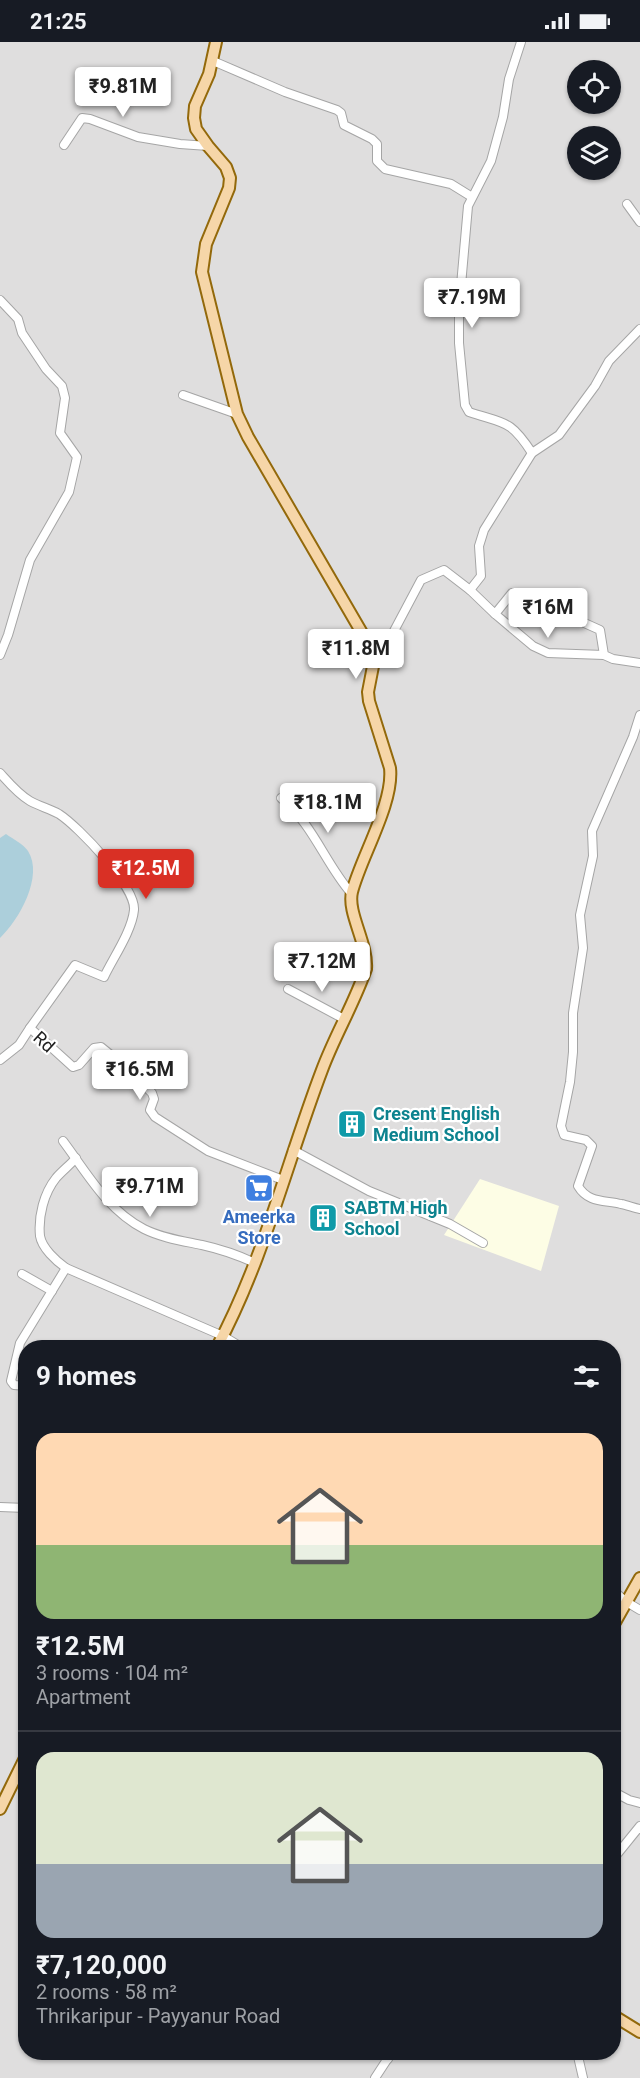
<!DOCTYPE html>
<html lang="en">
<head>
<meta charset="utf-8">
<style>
  :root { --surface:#171b24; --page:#242831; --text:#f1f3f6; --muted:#9ea1a6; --line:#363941; --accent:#d93025 }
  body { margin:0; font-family:Roboto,sans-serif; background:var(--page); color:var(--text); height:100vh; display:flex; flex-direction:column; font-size:22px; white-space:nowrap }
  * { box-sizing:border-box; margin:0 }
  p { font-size:20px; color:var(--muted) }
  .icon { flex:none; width:33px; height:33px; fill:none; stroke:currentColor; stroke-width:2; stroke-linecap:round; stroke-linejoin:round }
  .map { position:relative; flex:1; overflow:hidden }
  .panel { position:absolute; left:18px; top:1298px; width:603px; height:720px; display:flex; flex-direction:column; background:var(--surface); border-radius:24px; box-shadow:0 2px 4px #0004 }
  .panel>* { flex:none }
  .controls { position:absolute; left:567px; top:18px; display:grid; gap:12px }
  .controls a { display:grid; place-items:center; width:54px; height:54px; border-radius:50%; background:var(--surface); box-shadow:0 2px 4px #0004; font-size:30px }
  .price { position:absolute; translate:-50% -51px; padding:0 14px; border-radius:6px; background:#fff; color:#222; font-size:20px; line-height:39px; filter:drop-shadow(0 2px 3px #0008) }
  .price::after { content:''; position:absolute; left:50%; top:36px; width:18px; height:14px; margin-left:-9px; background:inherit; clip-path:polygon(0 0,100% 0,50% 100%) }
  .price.on { background:var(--accent); color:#fff }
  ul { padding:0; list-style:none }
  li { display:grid; align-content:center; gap:12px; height:318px; padding:0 18px }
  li+li { border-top:2px solid var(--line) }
  li span { display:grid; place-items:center; height:186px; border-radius:18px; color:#555 }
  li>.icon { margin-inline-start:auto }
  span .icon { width:108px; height:108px; fill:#fffc; stroke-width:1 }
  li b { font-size:26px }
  h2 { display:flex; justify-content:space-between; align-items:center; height:72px; padding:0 18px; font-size:26px }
  .status { display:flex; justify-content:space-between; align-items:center; height:42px; padding:0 30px; background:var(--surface); direction:ltr }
  .status svg { height:16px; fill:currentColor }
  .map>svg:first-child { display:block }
  .residential { fill:#dfdede; fill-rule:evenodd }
  .education { fill:#fdfde5 }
  .water { fill:#accfdb }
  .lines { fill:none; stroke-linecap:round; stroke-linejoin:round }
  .minor-casing { stroke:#a5a5a5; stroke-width:10 }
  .major-casing { stroke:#93690b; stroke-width:14 }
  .minor { stroke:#fff; stroke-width:8 }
  .major { stroke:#f6d6a8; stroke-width:10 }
  .labels { text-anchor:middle; stroke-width:4.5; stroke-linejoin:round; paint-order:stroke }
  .street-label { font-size:18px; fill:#212121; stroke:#fff }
  .culture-label { font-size:18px; font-weight:bold; fill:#0d838f; stroke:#fff; text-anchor:start }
  .shop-label { font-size:18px; font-weight:bold; fill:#366cbe; stroke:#fff }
</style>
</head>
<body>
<div class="status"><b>21:25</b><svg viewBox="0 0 49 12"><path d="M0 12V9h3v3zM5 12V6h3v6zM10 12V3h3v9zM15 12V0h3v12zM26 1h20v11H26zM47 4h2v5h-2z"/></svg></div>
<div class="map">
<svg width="640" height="2036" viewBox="0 0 640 2036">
  <rect width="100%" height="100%" fill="#f1eee8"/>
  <!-- residential -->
  <path class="residential" d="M0 0H640V2036H0ZM578 28H610V62H578ZM578 94H610V128H578ZM26 1305H614V2010H26Z"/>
  <!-- education -->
  <path class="education" d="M480 1137 559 1164 541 1229 444 1193Z"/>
  <!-- water -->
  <path class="water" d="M6 792C13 797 23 802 28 809 44 834 19 878 0 896V796Z"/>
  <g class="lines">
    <!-- minor casing -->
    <g class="minor-casing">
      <g id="minor">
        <path d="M521 0 509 37 503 75 491 119 468 164 459 266V301L465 363 469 370C505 382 510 377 532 411L559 393 595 344 609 319 640 287"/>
        <path d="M213 19 285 50 337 68 341 71 344 83 372 97 377 102V119L385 127 451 142 472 155"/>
        <path d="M64 103 82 76 90 77 138 95 180 102 208 104"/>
        <path d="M627 162 640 180"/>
        <path d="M0 258 18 277 22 291 46 327 62 344 65 356 60 391 77 415 69 450 30 518 8 593 0 613"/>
        <path d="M183 353 237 372"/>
        <path d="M470 548 481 534 479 504 484 488 532 411"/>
        <path d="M495 572 533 604 548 611 604 613"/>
        <path d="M374 619 386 604 421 538 444 528 470 548 495 572 512 551 520 552 600 588 604 613 613 617 640 621"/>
        <path d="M640 673 633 695 592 789 593 814 580 873 583 906 573 971V1010L570 1040 561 1084 564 1093 586 1098 592 1104 578 1144C588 1161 604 1158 621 1162 627 1163 634 1166 640 1167"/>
        <path d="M0 731C9 741 18 752 30 759 39 764 50 767 59 772 79 785 136 845 134 868 132 889 113 916 104 935L75 923 30 986"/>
        <path d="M281 756C313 782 325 821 351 851"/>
        <path d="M288 947 344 977"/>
        <path d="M0 1018 19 1003 30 986 73 1025 79 1023 94 1006 101 1005 122 1022 152 1051 154 1057 150 1068 155 1075 208 1109 283 1138"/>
        <path d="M63 1099C87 1131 107 1168 144 1187 162 1196 183 1199 202 1203 220 1207 238 1213 255 1221"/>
        <path d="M293 1108 369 1149 450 1182 483 1201"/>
        <path d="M66 1226C56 1219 42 1206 40 1194 38 1174 44 1151 56 1136 62 1129 70 1123 76 1116"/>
        <path d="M22 1232 52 1249"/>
        <path d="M26 1344 14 1343 11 1339 20 1301 66 1226 223 1294 241 1305"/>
        <path d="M0 1465 26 1466"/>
        <path d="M614 1549 625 1559 640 1568"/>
        <path d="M614 1750 629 1758 640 1761"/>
        <path d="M614 1816 640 1784"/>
        <path d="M379 2010 388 2017"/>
        <path d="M577 2010 583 2036"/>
        <path d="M375 2036 392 2010"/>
      </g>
    </g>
    <!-- major casing -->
    <g class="major-casing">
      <g id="major">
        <path d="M216 0 209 32 195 64 194 76 196 87 208 104 226 125 230 136 229 146 206 202 202 230 237 372 248 395 369 603 374 619 368 650 369 659 390 726C394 761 361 815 352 850 347 871 368 901 366 927 354 962 335 993 322 1028 287 1120 264 1217 217 1305"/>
        <path d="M614 1582 640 1536"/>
        <path d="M0 1767 26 1714"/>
        <path d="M614 1974 640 1990"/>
      </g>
    </g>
    <!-- minor -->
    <use href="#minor" class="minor"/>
    <!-- major -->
    <use href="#major" class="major"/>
  </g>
  <!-- icons -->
  <defs>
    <g id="building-square" transform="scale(1.5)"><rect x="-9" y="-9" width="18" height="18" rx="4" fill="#0f9aa8" stroke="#fff"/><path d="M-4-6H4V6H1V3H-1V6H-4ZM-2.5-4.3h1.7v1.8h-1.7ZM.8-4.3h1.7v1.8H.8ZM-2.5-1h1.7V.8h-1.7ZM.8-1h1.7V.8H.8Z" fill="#fff"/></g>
    <g id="supermarket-square" transform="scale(1.5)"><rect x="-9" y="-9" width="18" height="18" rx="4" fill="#3f7fe0" stroke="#fff"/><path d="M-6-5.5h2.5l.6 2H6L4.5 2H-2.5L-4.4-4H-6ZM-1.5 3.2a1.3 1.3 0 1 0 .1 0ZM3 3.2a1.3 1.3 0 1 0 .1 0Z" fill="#fff"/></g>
  </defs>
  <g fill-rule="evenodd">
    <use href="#building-square" x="352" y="1082"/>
    <use href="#supermarket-square" x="259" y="1146"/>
    <use href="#building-square" x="323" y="1176"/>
  </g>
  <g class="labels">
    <!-- street labels -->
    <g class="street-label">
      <text transform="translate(44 1000) rotate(42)" y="6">Rd</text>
    </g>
    <!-- culture labels -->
    <g class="culture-label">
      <text x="373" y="1078">Cresent English<tspan x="373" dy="21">Medium School</tspan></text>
      <text x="344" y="1172">SABTM High<tspan x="344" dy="21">School</tspan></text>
    </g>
    <!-- shop labels -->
    <g class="shop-label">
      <text x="259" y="1181">Ameerka<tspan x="259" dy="21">Store</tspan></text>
    </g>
  </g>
</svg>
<div class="controls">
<a><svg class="icon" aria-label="locate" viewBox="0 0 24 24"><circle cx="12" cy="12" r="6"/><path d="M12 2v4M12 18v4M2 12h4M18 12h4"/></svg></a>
<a><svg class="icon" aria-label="layers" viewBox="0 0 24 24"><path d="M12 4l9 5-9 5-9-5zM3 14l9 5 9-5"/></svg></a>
</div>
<b class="price" style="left:123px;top:76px">₹9.81M</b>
<b class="price" style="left:472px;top:287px">₹7.19M</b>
<b class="price" style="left:548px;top:597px">₹16M</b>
<b class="price" style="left:356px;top:638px">₹11.8M</b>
<b class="price" style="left:328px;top:792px">₹18.1M</b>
<b class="price on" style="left:146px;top:858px">₹12.5M</b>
<b class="price" style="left:322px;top:951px">₹7.12M</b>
<b class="price" style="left:140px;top:1059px">₹16.5M</b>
<b class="price" style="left:150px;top:1176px">₹9.71M</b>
<section class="panel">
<h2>9 homes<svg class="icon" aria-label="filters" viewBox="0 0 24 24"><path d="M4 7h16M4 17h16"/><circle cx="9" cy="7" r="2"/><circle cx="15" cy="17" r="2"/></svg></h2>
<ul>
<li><span style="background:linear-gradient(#ffd9b3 60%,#8fb573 0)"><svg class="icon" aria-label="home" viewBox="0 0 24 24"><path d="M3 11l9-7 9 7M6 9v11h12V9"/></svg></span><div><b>₹12.5M</b><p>3 rooms · 104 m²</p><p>Apartment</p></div></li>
<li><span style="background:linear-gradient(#dfe7d0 60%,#9aa5b1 0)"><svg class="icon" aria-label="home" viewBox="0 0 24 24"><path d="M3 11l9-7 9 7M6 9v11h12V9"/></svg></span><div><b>₹7,120,000</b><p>2 rooms · 58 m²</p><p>Thrikaripur - Payyanur Road</p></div></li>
</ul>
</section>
</div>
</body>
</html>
